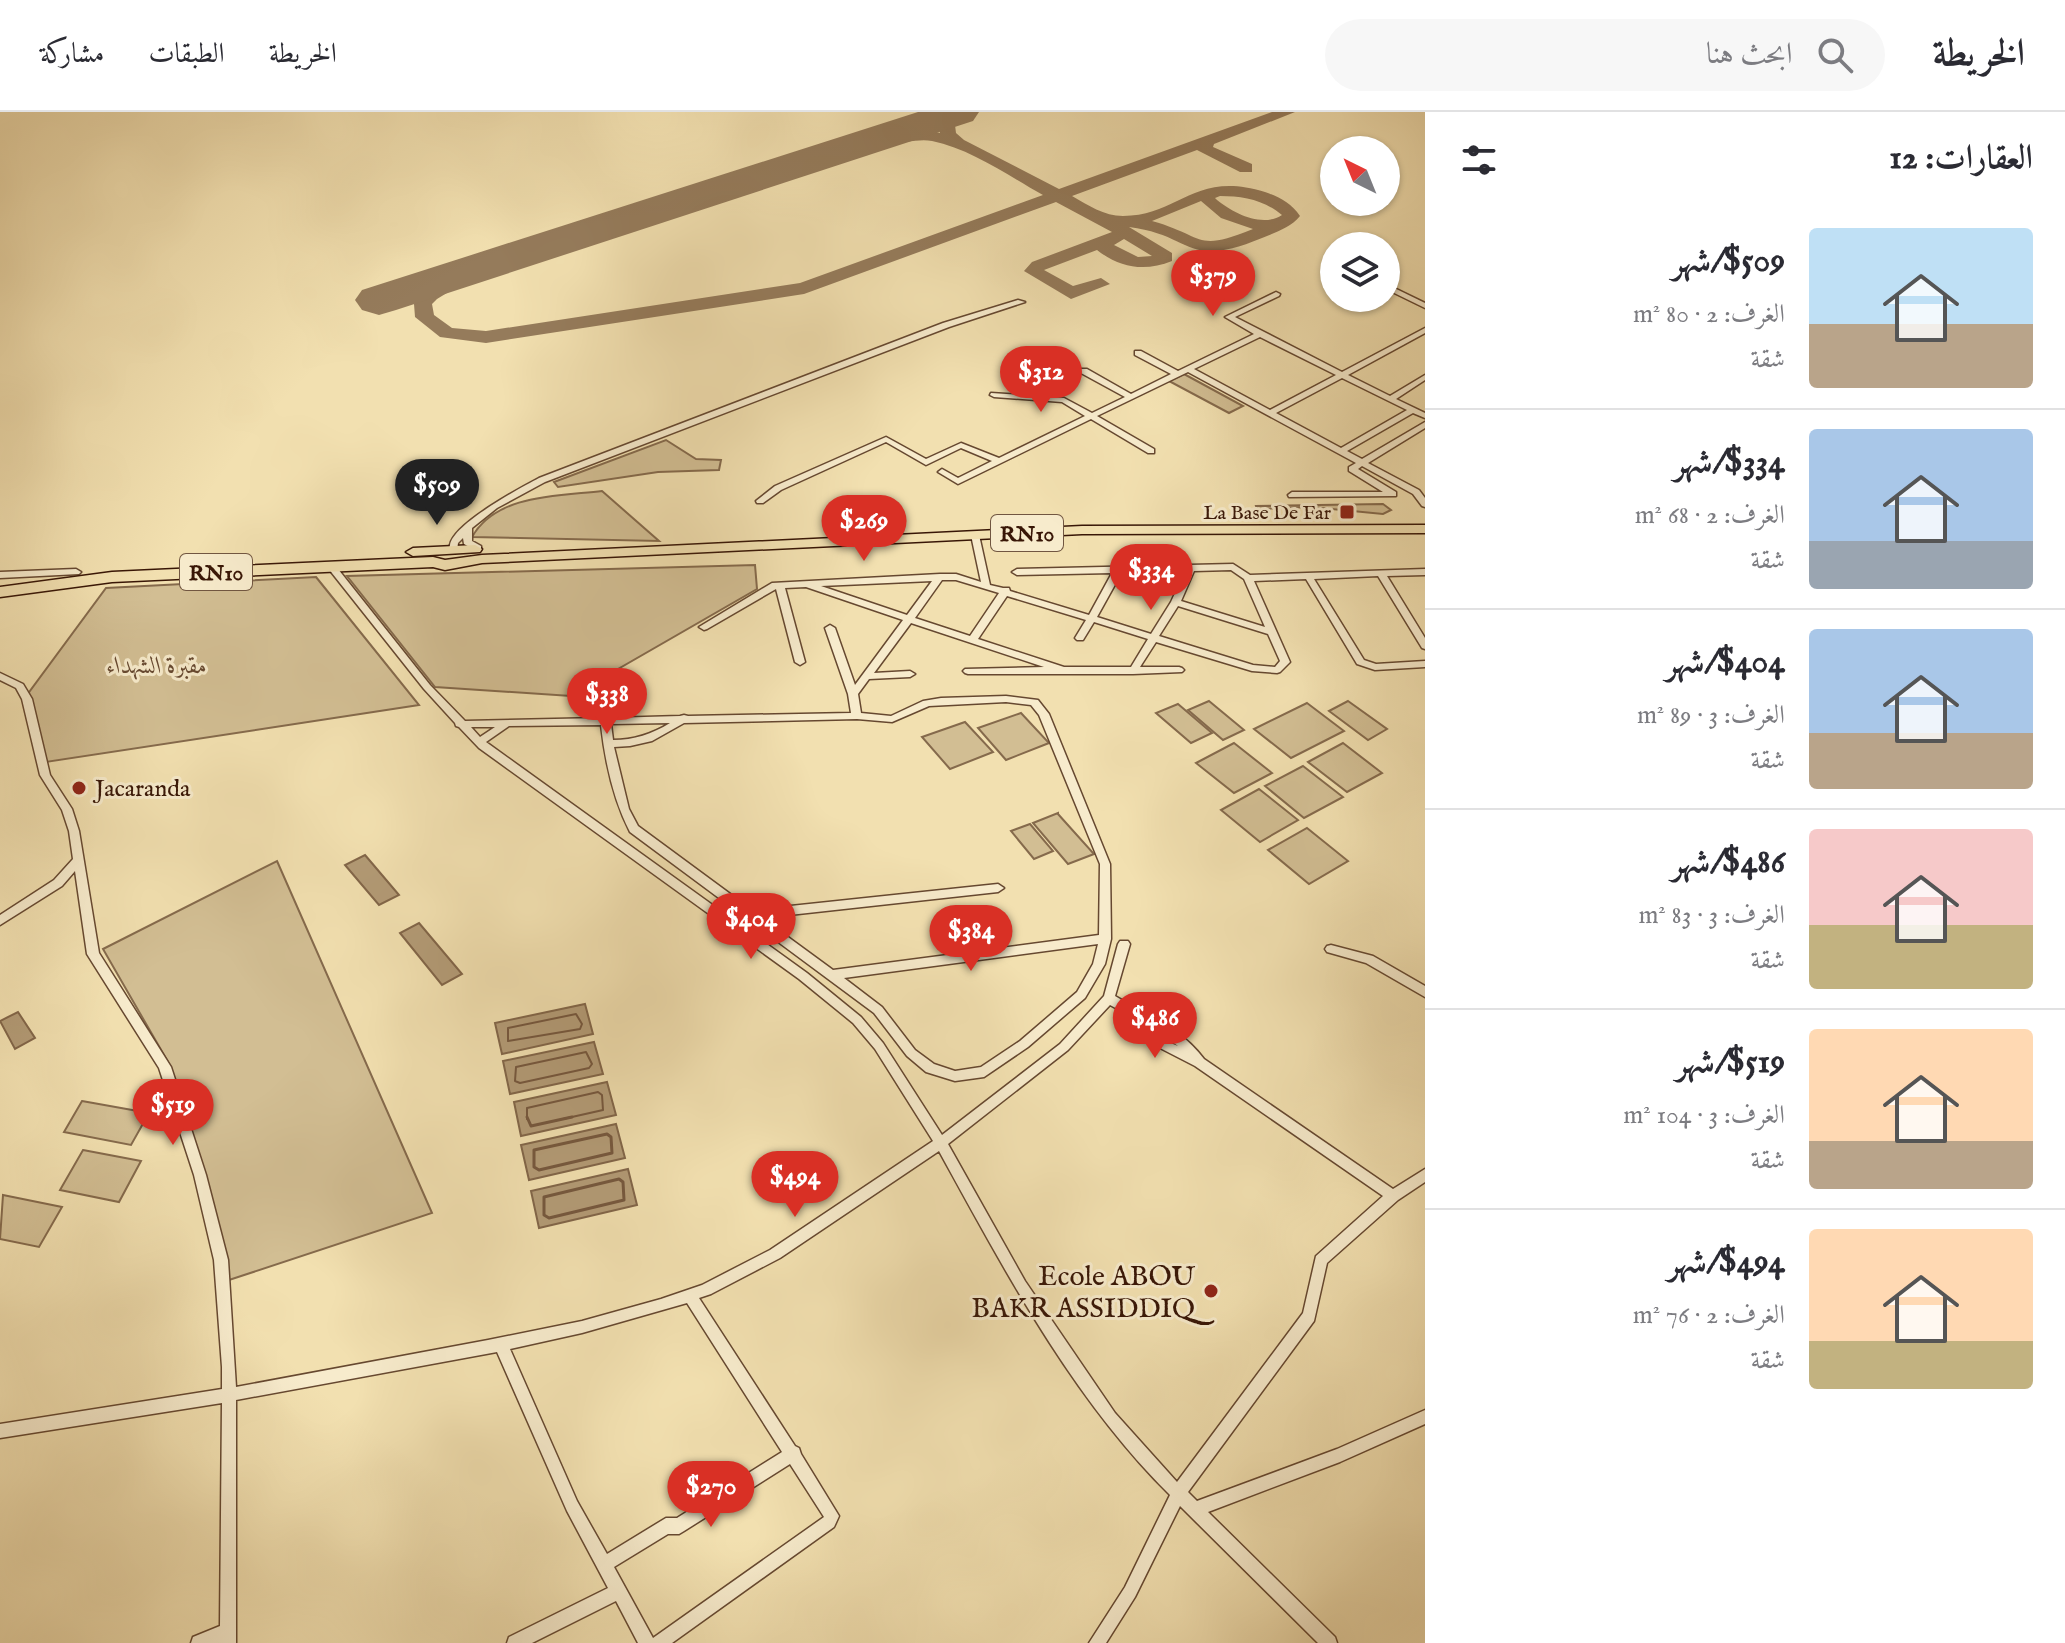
<!DOCTYPE html>
<html lang="ar">
<head>
<meta charset="utf-8">
<style>
  :root { --surface:#fff; --page:#f7f7f7; --text:#2b2b33; --muted:#7c7c81; --line:#e1e1e2; --accent:#d93025 }
  body { margin:0; font-family:"IM FELL English",Amiri,serif; background:var(--page); color:var(--text); direction:rtl; height:100vh; display:flex; flex-direction:column; font-size:30px; white-space:nowrap }
  * { box-sizing:border-box; margin:0 }
  p { font-size:26px; color:var(--muted) }
  .icon { flex:none; width:44px; height:44px; fill:none; stroke:currentColor; stroke-width:2; stroke-linecap:round; stroke-linejoin:round }
  .map { position:relative; flex:1; overflow:hidden; direction:ltr }
  .panel { display:flex; flex-direction:column; background:var(--surface); width:640px }
  .panel>* { flex:none }
  .needle { width:52px; rotate:317deg }
  .tools { position:absolute; left:1320px; top:24px; display:grid; gap:16px }
  .tools a { display:grid; place-items:center; width:80px; height:80px; border-radius:50%; background:var(--surface); box-shadow:0 2px 6px #0004; font-size:40px }
  .price { position:absolute; translate:-50% -68px; padding:0 18px; border-radius:28px; background:var(--accent); color:#fff; font-size:26px; line-height:52px; filter:drop-shadow(0 2px 4px #0008) }
  .price::after { content:''; position:absolute; left:50%; top:48px; width:24px; height:18px; margin-left:-12px; background:inherit; clip-path:polygon(0 0,100% 0,50% 100%) }
  .price.current { background:#222; color:#fff }
  ul { padding:0; list-style:none }
  li { display:flex; align-items:center; gap:24px; height:200px; padding:0 32px }
  li+li { border-top:2px solid var(--line) }
  li span { display:grid; place-items:center; flex:none; width:224px; height:160px; border-radius:8px; color:#555 }
  li>.icon { margin-inline-start:auto }
  span .icon { width:96px; height:96px; fill:#fffc; stroke-width:1 }
  li b { font-size:34px }
  h2 { display:flex; justify-content:space-between; align-items:center; height:96px; padding:0 32px; font-size:34px }
  header { display:flex; align-items:center; gap:48px; box-sizing:border-box; height:112px; padding:0 40px; background:var(--surface); border-bottom:2px solid var(--line) }
  header strong { font-size:38px }
  nav { display:flex; gap:44px; margin-inline-start:auto; font-size:28px }
  .search { width:560px; height:72px; background:var(--page); display:flex; align-items:center; gap:20px; box-sizing:border-box; padding:0 28px; border-radius:44px; color:var(--muted); font-size:30px }
  main { display:flex; flex:1; min-height:0 }
  .map>svg:first-child { display:block }
  .green { fill:#d2be93; stroke:#856a4c; stroke-width:2 }
  .water { fill:#b39b76; stroke:#826649; stroke-width:2 }
  .lines { fill:none; stroke-linecap:round; stroke-linejoin:round }
  .shore-far1 { stroke:#76583e; stroke-width:2 }
  .shore { stroke:#76583e; stroke-width:3 }
  .taxiway { fill:#957b5b; fill-rule:evenodd }
  .runway { fill:#957b5b; fill-rule:evenodd }
  .street-casing { stroke:#664830; stroke-width:3 }
  .primary-casing { stroke:#381606; stroke-width:3 }
  .street { fill:#f7ebcc; fill-rule:evenodd }
  .primary { fill:#f2e0b0; fill-rule:evenodd }
  .poi-dot { fill:#8f2418; stroke:#f7ebcc; stroke-width:3 }
  .labels { text-anchor:middle; stroke-width:6; stroke-linejoin:round; paint-order:stroke }
  .far-poi-label { font-size:20px; fill:#381606; stroke:#f7ebcc; text-anchor:end }
  .shield { fill:#f7ebcc; stroke:#715641; stroke-width:2 }
  .shield-label { font-size:22px; font-weight:bold; fill:#381606 }
  .park-label { font-size:24px; font-style:italic; fill:#664830; stroke:#f7ebcc }
  .poi-label { font-size:24px; fill:#381606; stroke:#f7ebcc; text-anchor:start }
  .near-poi-label { font-size:28px; fill:#381606; stroke:#f7ebcc; text-anchor:end }
</style>
</head>
<body>
<header>
<strong>الخريطة</strong>
<div class="search"><svg class="icon" aria-label="search" viewBox="0 0 24 24"><circle cx="10" cy="10" r="6"/><path d="M15 15l6 6"/></svg>ابحث هنا</div>
<nav><a>الخريطة</a><a>الطبقات</a><a>مشاركة</a></nav>
</header>
<main>
<section class="panel">
<h2>العقارات: 12<svg class="icon" aria-label="filters" viewBox="0 0 24 24"><path d="M4 7h16M4 17h16"/><circle cx="9" cy="7" r="2"/><circle cx="15" cy="17" r="2"/></svg></h2>
<ul>
<li><span style="background:linear-gradient(#bfe0f5 60%,#b9a48a 0)"><svg class="icon" aria-label="home" viewBox="0 0 24 24"><path d="M3 11l9-7 9 7M6 9v11h12V9"/></svg></span><div><b>$509/شهر</b><p>الغرف: 2 · 80 m²</p><p>شقة</p></div></li>
<li><span style="background:linear-gradient(#a9c7e8 70%,#9aa5b1 0)"><svg class="icon" aria-label="home" viewBox="0 0 24 24"><path d="M3 11l9-7 9 7M6 9v11h12V9"/></svg></span><div><b>$334/شهر</b><p>الغرف: 2 · 68 m²</p><p>شقة</p></div></li>
<li><span style="background:linear-gradient(#a9c7e8 65%,#b9a48a 0)"><svg class="icon" aria-label="home" viewBox="0 0 24 24"><path d="M3 11l9-7 9 7M6 9v11h12V9"/></svg></span><div><b>$404/شهر</b><p>الغرف: 3 · 89 m²</p><p>شقة</p></div></li>
<li><span style="background:linear-gradient(#f6c9c9 60%,#c2b280 0)"><svg class="icon" aria-label="home" viewBox="0 0 24 24"><path d="M3 11l9-7 9 7M6 9v11h12V9"/></svg></span><div><b>$486/شهر</b><p>الغرف: 3 · 83 m²</p><p>شقة</p></div></li>
<li><span style="background:linear-gradient(#ffd9b3 70%,#b9a48a 0)"><svg class="icon" aria-label="home" viewBox="0 0 24 24"><path d="M3 11l9-7 9 7M6 9v11h12V9"/></svg></span><div><b>$519/شهر</b><p>الغرف: 3 · 104 m²</p><p>شقة</p></div></li>
<li><span style="background:linear-gradient(#ffd9b3 70%,#c2b280 0)"><svg class="icon" aria-label="home" viewBox="0 0 24 24"><path d="M3 11l9-7 9 7M6 9v11h12V9"/></svg></span><div><b>$494/شهر</b><p>الغرف: 2 · 76 m²</p><p>شقة</p></div></li>
</ul>
</section>
<div class="map">
<svg width="1425" height="1531" viewBox="0 0 1425 1531">
  <rect width="100%" height="100%" fill="#f2e0b0"/>
  <filter id="stains"><feTurbulence type="fractalNoise" baseFrequency=".0025" numOctaves="4"/><feColorMatrix values="0 0 0 0 .2 0 0 0 0 .09 0 0 0 0 .02 0 0 0 .5 -.17"/></filter>
  <radialGradient id="worn" r=".72"><stop offset=".6" stop-color="#630" stop-opacity="0"/><stop offset="1" stop-color="#630" stop-opacity=".3"/></radialGradient>
  <!-- green -->
  <g class="green">
    <path d="M1184 262 1243 294 1229 301 1169 269Z"/>
    <path d="M666 328 696 347 721 348 719 358 658 360 558 375 554 370Z"/>
    <path d="M602 379 659 429 472 425C496 382 559 384 602 379Z"/>
    <path d="M1383 392 1391 398 1383 402 1311 395 1257 397 1256 394Z"/>
    <path d="M755 453 757 477 571 584 435 575 347 464Z"/>
    <path d="M316 465 419 593 46 650 27 583 106 476Z"/>
    <path d="M1209 589 1244 618 1223 628 1188 598Z"/>
    <path d="M1348 589 1387 617 1368 628 1329 599Z"/>
    <path d="M1307 591 1344 619 1291 646 1254 617Z"/>
    <path d="M1178 592 1212 621 1191 631 1156 601Z"/>
    <path d="M1021 601 1049 631 1006 648 978 616Z"/>
    <path d="M965 610 993 640 950 657 922 625Z"/>
    <path d="M1234 631 1272 661 1234 681 1196 651Z"/>
    <path d="M1343 631 1382 661 1347 680 1308 650Z"/>
    <path d="M1303 654 1343 685 1304 706 1265 674Z"/>
    <path d="M1259 677 1298 708 1260 730 1221 698Z"/>
    <path d="M1058 701V702L1094 742 1068 752 1033 711Z"/>
    <path d="M1030 712 1053 739 1034 747 1011 719Z"/>
    <path d="M1307 716 1348 749 1309 772 1268 738Z"/>
    <path d="M277 749 432 1101 223 1170 168 950 103 837Z"/>
    <path d="M82 989 149 1001 131 1033 64 1020Z"/>
    <path d="M83 1038 141 1049 119 1090 60 1078Z"/>
    <path d="M3 1083 62 1095 39 1135 0 1127Z"/>
  </g>
  <!-- water -->
  <g class="water">
    <path d="M365 743 399 783 379 793 345 753Z"/>
    <path d="M419 811 462 862 442 873 400 821Z"/>
    <path d="M585 892 593 922 502 942 495 911Z"/>
    <path d="M18 900 35 926 15 937 0 909Z"/>
    <path d="M594 930 603 962 510 982 503 949Z"/>
    <path d="M607 970 616 1003 521 1024 514 990Z"/>
    <path d="M616 1012 625 1046 529 1068 521 1033Z"/>
    <path d="M628 1057 637 1093 539 1116 531 1079Z"/>
  </g>
  <g class="lines">
    <!-- shore-far1 -->
    <g class="shore-far1">
      <path d="M576 902 582 912 580 917 508 929V916Z"/>
      <path d="M586 940 592 952 589 956 520 971 515 969 516 955Z"/>
      <path d="M527 1007V996L598 980 602 983 603 998 563 1007"/>
    </g>
    <!-- shore -->
    <g class="shore">
      <path d="M527 1005 531 1014 572 1005"/>
      <path d="M607 1022 611 1025 612 1041 539 1058 534 1055V1038Z"/>
      <path d="M619 1067 623 1070 624 1088 549 1106 544 1103V1085Z"/>
    </g>
    <!-- taxiway -->
    <path class="taxiway" d="M952 0H970L955 13 956 21 964 28 1059 77 1272 0H1295L1214 32 1213 35 1252 52V60H1240L1197 38 1072 84C1088 93 1104 104 1123 104 1179 104 1194 58 1265 80 1279 85 1291 91 1300 104 1290 116 1276 120 1262 126 1185 158 1194 123 1129 115L1172 141V149C1145 160 1120 156 1097 138L1044 158 1073 174 1101 166 1110 172 1071 187 1024 159 1032 150 1112 120 1056 90 804 182 486 231 440 225 415 205 414 192 423 179 472 153 478 154V162L437 187 432 192 434 203 452 216 486 219 800 171 1043 83C1009 64 971 37 932 29 914 25 885 38 872 26 885 15 923 16 940 21L939 12ZM1220 84C1243 84 1264 88 1282 103 1262 116 1233 101 1217 88L1215 86ZM1201 89 1221 106 1253 117C1194 141 1206 124 1152 109ZM1124 127 1152 144 1138 145 1114 133Z"/>
    <!-- runway -->
    <path class="runway" d="M918 0H979L973 9 396 198 379 203 362 198 355 188 362 178Z"/>
    <!-- street casing -->
    <g class="street-casing">
      <g id="street">
        <path d="M1386 172 1425 191V196L1386 177Z"/>
        <path d="M1276 180 1280 182 1279 184 1235 205 1342 260 1425 216V221L1348 263 1390 284 1425 263V268L1396 287 1425 301V306L1413 301 1347 339 1362 347 1425 310V316L1368 351 1419 378 1425 386V395L1422 394 1413 382 1362 354 1358 357 1396 380V384L1289 385 1288 383 1292 380H1383L1349 359V355L1356 351 1188 260 1097 304 1154 337V341H1148L1091 307 958 372 938 360 942 357 958 366 992 349 961 336 926 353 886 330 781 378 763 391H757L756 389 775 374 886 325 926 347 961 331 999 346 1085 304 1062 290 994 285 990 283 991 281 1064 286 1092 301 1125 285 1081 261V257H1087L1131 282 1171 262 1135 243V239H1141L1178 259 1254 222 1225 205ZM1260 225 1336 263 1270 298 1194 257ZM1342 266 1407 298 1341 336 1276 301Z"/>
        <path d="M1018 188 1025 190 949 215 545 370 497 396 472 416V429L481 434V438H475L464 432 463 426 458 431 457 439H451C450 437 449 435 450 433 453 412 520 376 539 366L943 211Z"/>
        <path d="M975 420 979 423 990 473 1003 476H1009L1010 479 1089 503 1112 461 1017 463 1012 460 1017 457 1233 452 1250 463 1425 457V463L1387 464 1425 526V537L1422 536 1378 464 1314 467 1364 548 1376 552 1425 549V555L1375 558 1357 552 1306 467 1254 469 1290 550 1280 560 1277 561 1252 559 1156 530 1140 555H1179L1182 556 1184 558 1182 560 1133 562H968L965 561 963 559 965 557 1044 555 911 511 874 561 910 559 915 562 910 565 869 567 858 582 861 601 891 604 923 589 941 586 1006 584 1038 588 1049 602 1110 752 1111 827 1105 852 1085 886 1028 935 984 965 955 969 926 960 907 944 874 901 630 720C613 687 605 649 601 613L509 614 486 630 807 861 861 905 883 931 942 1023 1060 932 1104 884 1118 832 1120 829H1128L1130 832 1115 884C1147 903 1182 917 1204 947L1393 1077 1425 1057V1070L1398 1088 1327 1151 1314 1209 1188 1380 1197 1389 1337 1337 1425 1298V1312L1340 1350 1208 1400 1335 1525 1337 1531H1318L1180 1394 1135 1485 1106 1531H1089L1125 1475 1170 1383C1072 1286 1005 1159 939 1039L780 1146 711 1182 699 1186 795 1334 799 1336 801 1342 839 1404 834 1415 672 1531H638L616 1489 532 1531H507L509 1525 608 1476 567 1399 497 1240 236 1288V1531H191L193 1525 220 1514 222 1291 0 1326V1312L222 1277V1255L214 1148 194 1063 159 956 87 842 75 759 62 774 0 813V803L54 768 73 747 69 719 62 698 40 663 22 587 16 576 0 568V561L23 572 32 587 50 663 72 697 79 719 99 841 171 955 206 1063 228 1148 236 1275 488 1228 582 1209 661 1187 702 1173 770 1138 933 1029 875 937 853 911 799 867 479 636 459 615 456 614 455 611 424 577 328 456V452H334L430 573 465 609 601 606 605 604 609 606 680 604 684 603 688 604 851 601 848 582 825 516 830 513 835 516 855 573 903 508 806 475 785 476 805 550 800 553 795 550 776 477 707 517 704 518 699 515 772 471 940 462H956L981 470 971 423ZM1231 458 1244 467 1265 515 1181 489 1194 459ZM1185 459 1171 490 1151 522 1097 505 1122 460ZM942 468H956L999 481 970 524 915 506ZM932 469 907 503 821 474ZM1007 484 1086 508 1075 526 1077 528H1083L1094 510 1148 527 1131 555H1064L978 527ZM1178 494 1268 522 1280 549 1275 555 1253 553 1159 524ZM1006 590 1031 593 1039 603 1100 752 1099 823 833 858 762 806 998 780 1004 776 998 772 752 798 638 714 629 697 614 635 630 634 652 629 684 611 857 607 892 610 929 594ZM670 611C652 622 634 628 613 628L611 612ZM471 615H495L480 625ZM1098 832 1093 852 1077 880 1020 929 981 955 955 959 934 952 915 938 882 895 844 866ZM1110 893 1136 907 1137 911 1160 936 1195 954 1383 1084 1316 1144 1303 1201 1177 1370 1115 1301 1025 1169 948 1032 1068 938ZM1161 922 1178 934 1168 930ZM687 1191 782 1340 677 1406H666L661 1409 607 1442 577 1389 510 1237 582 1221ZM790 1352 824 1405 653 1526 614 1455 668 1422H679L684 1419Z"/>
        <path d="M76 457 81 460 79 462 0 466V460Z"/>
        <path d="M1331 833 1373 844 1425 874V885L1366 851 1327 840 1325 837 1327 834Z"/>
      </g>
    </g>
    <!-- primary casing -->
    <g class="primary-casing">
      <g id="primary">
        <path d="M1425 413V421L1082 422 482 451 445 458 433 455 112 470 0 485V475L112 460 433 445 445 448 482 443 1082 414Z"/>
        <path d="M475 433 482 437 480 440 413 444 406 440 413 436Z"/>
      </g>
    </g>
    <!-- street -->
    <use href="#street" class="street"/>
    <!-- primary -->
    <use href="#primary" class="primary"/>
  </g>
  <!-- markers -->
  <g class="poi-dot">
    <rect x="1339" y="392" width="16" height="16" rx="4"/>
    <circle cx="79" cy="676" r="8"/>
    <circle cx="1211" cy="1179" r="8"/>
  </g>
  <g class="labels">
    <!-- far-poi labels -->
    <g class="far-poi-label">
      <text x="1331" y="407">La Base De Far</text>
    </g>
    <!-- shield labels -->
    <g class="shield">
      <rect x="991" y="403" width="72" height="36" rx="6"/>
      <rect x="180" y="442" width="72" height="36" rx="6"/>
    </g>
    <g class="shield-label">
      <text x="1027" y="429">RN10</text>
      <text x="216" y="468">RN10</text>
    </g>
    <!-- park labels -->
    <g class="park-label">
      <text x="157" y="561">مقبرة الشهداء</text>
    </g>
    <!-- poi labels -->
    <g class="poi-label">
      <text x="95" y="684">Jacaranda</text>
    </g>
    <!-- near-poi labels -->
    <g class="near-poi-label">
      <text x="1195" y="1173">Ecole ABOU<tspan x="1195" dy="32">BAKR ASSIDDIQ</tspan></text>
    </g>
  </g>
  <rect width="100%" height="100%" filter="url(#stains)"/>
  <rect width="100%" height="100%" fill="url(#worn)"/>
</svg>
<div class="tools">
<a><svg class="needle" viewBox="-14 -14 28 28"><path d="M0-13l5 13h-10z" fill="#e53935"/><path d="M0 13l5-13h-10z" fill="#7c7c81"/></svg></a>
<a><svg class="icon" aria-label="layers" viewBox="0 0 24 24"><path d="M12 4l9 5-9 5-9-5zM3 14l9 5 9-5"/></svg></a>
</div>
<b class="price" style="left:1213px;top:206px">$379</b>
<b class="price" style="left:1041px;top:302px">$312</b>
<b class="price current" style="left:437px;top:415px">$509</b>
<b class="price" style="left:864px;top:451px">$269</b>
<b class="price" style="left:1151px;top:500px">$334</b>
<b class="price" style="left:607px;top:624px">$338</b>
<b class="price" style="left:751px;top:849px">$404</b>
<b class="price" style="left:971px;top:861px">$384</b>
<b class="price" style="left:1155px;top:948px">$486</b>
<b class="price" style="left:173px;top:1035px">$519</b>
<b class="price" style="left:795px;top:1107px">$494</b>
<b class="price" style="left:711px;top:1417px">$270</b>
</div>
</main>
</body>
</html>
